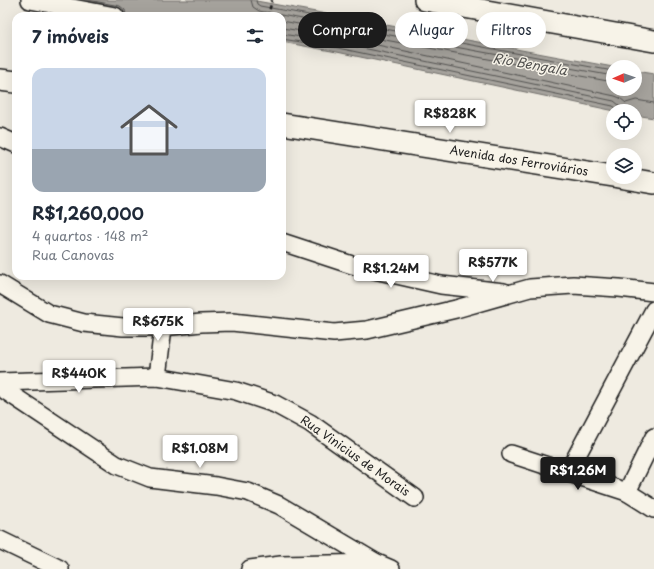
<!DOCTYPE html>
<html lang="pt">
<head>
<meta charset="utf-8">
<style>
  :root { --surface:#fff; --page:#f2f2f3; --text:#1f2937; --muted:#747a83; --line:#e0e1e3; --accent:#1c1c1c }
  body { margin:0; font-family:"Playpen Sans",sans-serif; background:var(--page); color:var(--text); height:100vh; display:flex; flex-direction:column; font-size:15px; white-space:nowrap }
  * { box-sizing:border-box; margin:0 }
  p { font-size:13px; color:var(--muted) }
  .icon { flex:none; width:22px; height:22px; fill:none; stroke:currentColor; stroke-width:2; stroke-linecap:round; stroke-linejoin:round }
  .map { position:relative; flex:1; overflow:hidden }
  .panel { position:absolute; left:12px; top:12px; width:274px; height:268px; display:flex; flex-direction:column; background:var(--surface); border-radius:12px; box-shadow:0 4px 16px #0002 }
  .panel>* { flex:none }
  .top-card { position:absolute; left:298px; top:12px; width:296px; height:36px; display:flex; gap:8px }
  .needle { width:26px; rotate:268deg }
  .controls { position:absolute; left:606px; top:60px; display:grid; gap:8px }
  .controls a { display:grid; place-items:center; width:36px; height:36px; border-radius:50%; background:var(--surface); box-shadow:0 4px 16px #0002; font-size:20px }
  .price { position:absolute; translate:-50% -34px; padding:0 9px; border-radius:4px; background:#fff; color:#222; font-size:13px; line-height:26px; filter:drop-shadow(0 1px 2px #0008) }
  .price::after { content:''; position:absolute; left:50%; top:24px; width:12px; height:9px; margin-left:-6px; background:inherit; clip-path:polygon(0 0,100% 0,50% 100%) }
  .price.selected { background:var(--accent); color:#fff }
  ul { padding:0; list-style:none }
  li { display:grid; align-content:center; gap:8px; height:212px; padding:0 20px }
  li+li { border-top:1px solid var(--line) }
  li span { display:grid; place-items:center; height:124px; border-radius:12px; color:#555 }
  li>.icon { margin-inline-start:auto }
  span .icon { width:72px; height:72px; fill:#fffc; stroke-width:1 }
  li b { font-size:17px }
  h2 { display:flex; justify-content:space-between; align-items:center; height:48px; padding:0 20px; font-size:17px }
  .pill { padding:0 14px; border-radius:18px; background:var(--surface); box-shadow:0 4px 16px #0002; font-size:14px; line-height:36px }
  .pill.selected { background:var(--accent); color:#fff }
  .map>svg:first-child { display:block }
  .water { fill:#a6a39d; stroke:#6f6d69 }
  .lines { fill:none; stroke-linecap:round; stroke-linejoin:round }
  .shore { stroke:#535250; stroke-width:1 }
  .minor-casing { stroke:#1c1c1c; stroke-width:20 }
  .major-casing { stroke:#1c1c1c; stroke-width:24 }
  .path { stroke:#1c1c1c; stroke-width:2.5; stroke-dasharray:4 3; stroke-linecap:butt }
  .minor { stroke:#f7f3e8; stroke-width:17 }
  .major { stroke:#f7f3e8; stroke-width:21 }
  .labels { text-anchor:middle; stroke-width:3; stroke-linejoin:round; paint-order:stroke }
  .street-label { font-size:12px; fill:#1c1c1c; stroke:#f7f3e8 }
  .water-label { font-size:13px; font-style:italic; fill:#535250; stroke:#f7f3e8 }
</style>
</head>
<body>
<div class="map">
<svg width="654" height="569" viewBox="0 0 654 569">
  <rect width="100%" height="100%" fill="#eeeae0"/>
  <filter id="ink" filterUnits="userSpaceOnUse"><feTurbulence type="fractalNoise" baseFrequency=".025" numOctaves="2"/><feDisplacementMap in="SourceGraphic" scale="8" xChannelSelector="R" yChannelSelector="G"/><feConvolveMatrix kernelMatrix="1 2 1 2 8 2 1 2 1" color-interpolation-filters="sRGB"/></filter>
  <g filter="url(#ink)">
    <!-- water -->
    <path class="water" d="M39 0H251L613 67V89H635V71L654 74V118L635 115V111H615L337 52 282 42V16H128Z"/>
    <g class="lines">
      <!-- shore -->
      <g class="shore">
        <path d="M88 0 120 6 125 10 126 16"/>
        <path d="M251 0 253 7 259 11 613 76"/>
        <path d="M256 0 257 4 260 6 613 71"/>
        <path d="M282 21 613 82"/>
        <path d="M282 28 340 37 615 96 620 98 626 103 636 100 654 103"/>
        <path d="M282 34 339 43 614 101 619 105 622 111"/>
        <path d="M282 39 338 48 613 106 616 108 617 111"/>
      </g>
      <!-- minor casing -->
      <g class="minor-casing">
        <g id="minor">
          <path d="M30 0 115 16"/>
          <path d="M0 137 16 144"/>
          <path d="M282 242 352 265 441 285 504 292"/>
          <path d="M0 284 49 314 84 323 123 327H163L201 323 232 322 334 333 367 330 456 309 530 288 573 285 619 288 654 292"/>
          <path d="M157 377 163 327"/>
          <path d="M0 382 157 377 236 391 275 404 310 423 415 498"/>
          <path d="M0 387 117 465 150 478 216 486 248 492 279 505 377 563 391 569"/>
          <path d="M511 454 627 492 654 509"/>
          <path d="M568 472 654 310"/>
          <path d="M627 492 654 437"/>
          <path d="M0 540 60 569"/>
          <path d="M250 569 281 565 377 563"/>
        </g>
      </g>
      <!-- major casing -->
      <g class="major-casing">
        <g id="major">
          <path d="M425 0 654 41"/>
          <path d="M0 80 16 82"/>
          <path d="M282 124 613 176"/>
          <path d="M618 177 654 183"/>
        </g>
      </g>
      <!-- path -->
      <path class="path" d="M268 16 272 0"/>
      <!-- minor -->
      <use href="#minor" class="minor"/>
      <!-- major -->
      <use href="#major" class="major"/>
    </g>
  </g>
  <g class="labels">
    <!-- street labels -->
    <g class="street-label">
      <text transform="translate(519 161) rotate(9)" y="4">Avenida dos Ferroviários</text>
      <text transform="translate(355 456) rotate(35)" y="4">Rua Vinicius de Morais</text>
    </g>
    <!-- water labels -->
    <g class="water-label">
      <text transform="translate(530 64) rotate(10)" y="5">Rio Bengala</text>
    </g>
  </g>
</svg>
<div class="controls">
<a><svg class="needle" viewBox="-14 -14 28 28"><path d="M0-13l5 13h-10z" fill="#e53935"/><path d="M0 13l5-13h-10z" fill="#747a83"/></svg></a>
<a><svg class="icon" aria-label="locate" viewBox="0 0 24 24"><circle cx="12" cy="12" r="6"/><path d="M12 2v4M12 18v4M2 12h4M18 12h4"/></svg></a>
<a><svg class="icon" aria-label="layers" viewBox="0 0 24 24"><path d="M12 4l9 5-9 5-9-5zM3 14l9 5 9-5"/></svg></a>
</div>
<b class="price" style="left:450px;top:134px">R$828K</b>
<b class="price" style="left:493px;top:283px">R$577K</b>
<b class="price" style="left:391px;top:289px">R$1.24M</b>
<b class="price" style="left:158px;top:342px">R$675K</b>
<b class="price" style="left:79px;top:394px">R$440K</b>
<b class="price" style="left:200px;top:469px">R$1.08M</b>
<b class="price selected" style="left:578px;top:491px">R$1.26M</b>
<div class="top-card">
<a class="pill selected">Comprar</a>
<a class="pill">Alugar</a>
<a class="pill">Filtros</a>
</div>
<section class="panel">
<h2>7 imóveis<svg class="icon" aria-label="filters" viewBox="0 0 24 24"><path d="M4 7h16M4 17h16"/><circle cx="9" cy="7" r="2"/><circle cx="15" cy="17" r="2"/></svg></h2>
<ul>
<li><span style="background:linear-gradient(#c9d6e8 65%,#9aa5b1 0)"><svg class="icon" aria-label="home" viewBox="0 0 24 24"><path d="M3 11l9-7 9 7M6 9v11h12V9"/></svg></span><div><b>R$1,260,000</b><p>4 quartos · 148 m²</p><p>Rua Canovas</p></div></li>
</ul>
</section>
</div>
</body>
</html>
